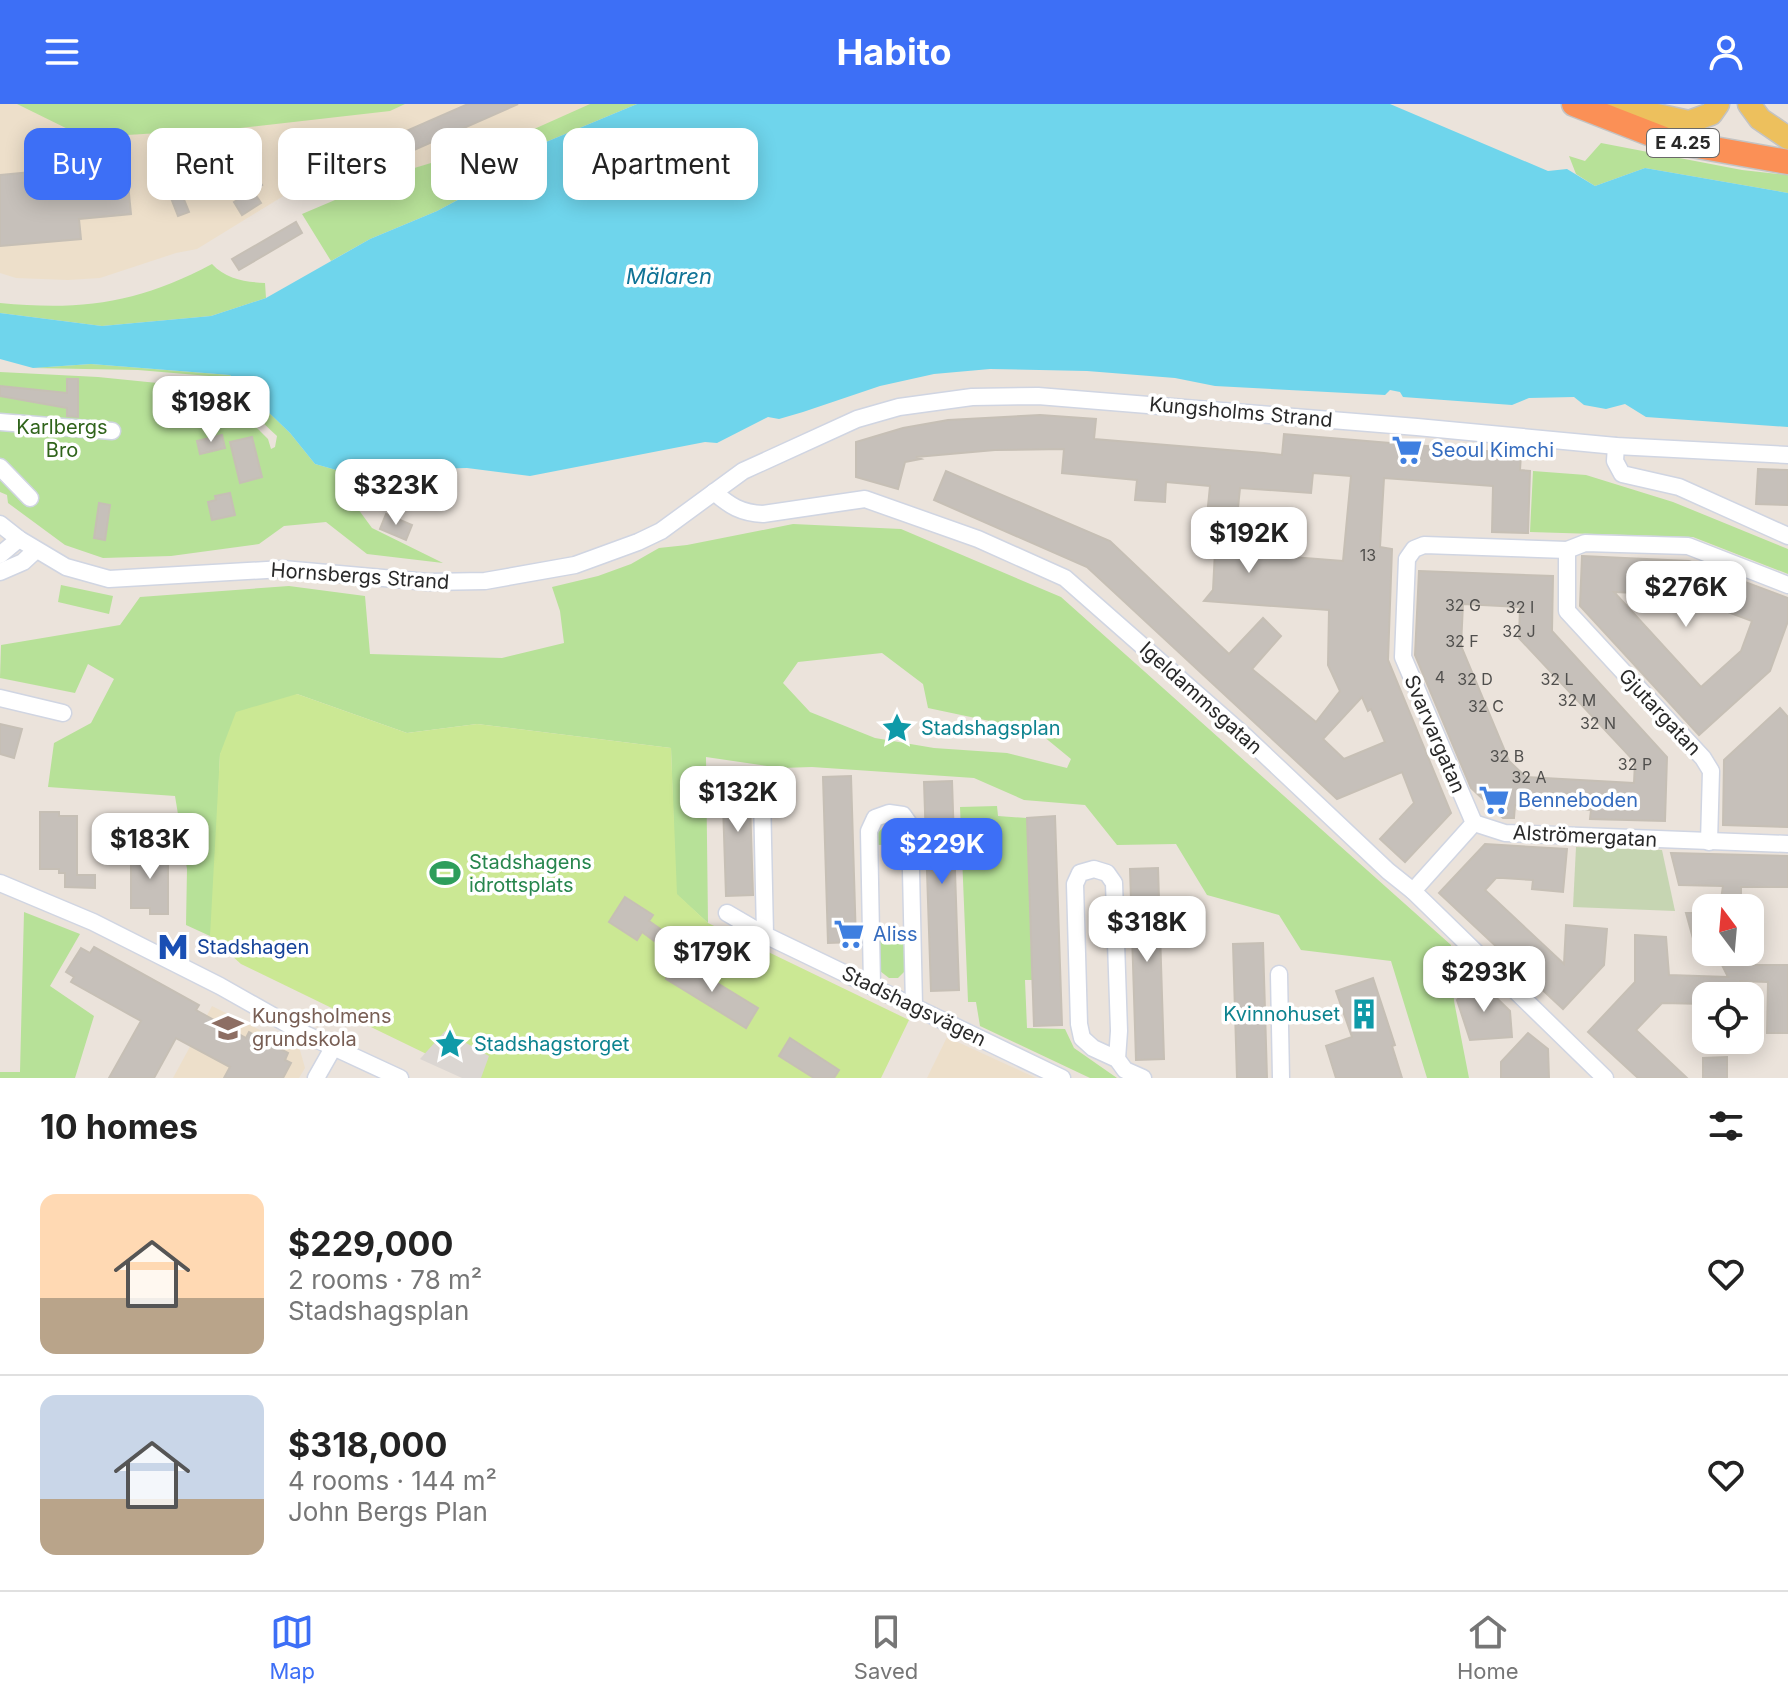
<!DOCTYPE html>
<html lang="en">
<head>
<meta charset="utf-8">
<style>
  :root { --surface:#fff; --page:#f2f2f2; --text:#222; --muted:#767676; --line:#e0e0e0; --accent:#3d6ff6 }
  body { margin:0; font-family:Inter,sans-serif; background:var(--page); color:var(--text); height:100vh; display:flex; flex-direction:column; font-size:30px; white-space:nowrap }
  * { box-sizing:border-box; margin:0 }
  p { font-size:26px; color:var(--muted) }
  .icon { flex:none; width:44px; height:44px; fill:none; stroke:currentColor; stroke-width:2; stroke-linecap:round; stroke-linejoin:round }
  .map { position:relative; height:974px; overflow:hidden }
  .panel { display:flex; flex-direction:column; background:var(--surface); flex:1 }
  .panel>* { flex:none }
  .guide { position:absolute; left:24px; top:24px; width:800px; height:72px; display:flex; gap:16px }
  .needle { width:52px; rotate:344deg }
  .buttons { position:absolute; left:1692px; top:790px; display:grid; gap:16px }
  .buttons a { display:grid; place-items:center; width:72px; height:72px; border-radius:16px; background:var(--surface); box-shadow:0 4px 20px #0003; font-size:40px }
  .price { position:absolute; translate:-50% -68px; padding:0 18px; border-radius:16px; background:#fff; color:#222; font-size:26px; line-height:52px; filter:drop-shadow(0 2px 4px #0008) }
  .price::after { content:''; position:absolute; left:50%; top:48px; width:24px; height:18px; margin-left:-12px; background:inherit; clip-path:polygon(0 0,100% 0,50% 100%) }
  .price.current { background:var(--accent); color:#fff }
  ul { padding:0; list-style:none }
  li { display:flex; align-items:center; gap:24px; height:200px; padding:0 40px }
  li+li { border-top:2px solid var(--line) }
  li span { display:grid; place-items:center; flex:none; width:224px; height:160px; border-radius:16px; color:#555 }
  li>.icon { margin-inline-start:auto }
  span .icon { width:96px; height:96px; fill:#fffc; stroke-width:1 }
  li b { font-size:34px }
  h2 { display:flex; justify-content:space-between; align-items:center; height:96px; padding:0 40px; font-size:34px }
  .chip { padding:0 28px; border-radius:16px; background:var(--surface); box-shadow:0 4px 20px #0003; font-size:28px; line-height:72px }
  .chip.current { background:var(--accent); color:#fff }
  header { display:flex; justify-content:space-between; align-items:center; height:104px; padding:0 40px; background:var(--accent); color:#fff; font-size:36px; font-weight:700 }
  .dock { display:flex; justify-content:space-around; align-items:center; height:112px; border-top:2px solid var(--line); background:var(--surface); font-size:22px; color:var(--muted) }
  .dock a { display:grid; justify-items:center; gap:4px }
  .dock .current { color:var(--accent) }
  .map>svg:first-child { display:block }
  .education { fill:#eddfca }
  .green { fill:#b7e198; fill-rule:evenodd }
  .cemetery { fill:#c6d5b2 }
  .pitch { fill:#cbe894 }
  .plaza { fill:#dbd6d2 }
  .water { fill:#6fd5ec }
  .building { fill:#c6c0ba; stroke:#c6bfb5; stroke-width:2; fill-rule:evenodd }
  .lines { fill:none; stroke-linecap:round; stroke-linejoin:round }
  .minor-casing { stroke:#d0d5e2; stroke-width:19 }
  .major-casing { stroke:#c3c3c3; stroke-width:25 }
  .highway-casing { stroke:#c3c3c3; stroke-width:27 }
  .minor { stroke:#fff; stroke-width:16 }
  .major { stroke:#edc05d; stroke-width:22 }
  .highway { stroke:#fb9056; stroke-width:24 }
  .labels { text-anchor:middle; stroke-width:7; stroke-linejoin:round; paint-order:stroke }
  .number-label { font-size:16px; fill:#504f4d }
  .shield { fill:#fff; stroke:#696969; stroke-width:2 }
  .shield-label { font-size:18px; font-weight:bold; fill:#292929 }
  .street-label { font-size:20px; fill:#292929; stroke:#fff }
  .park-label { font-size:20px; fill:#30641b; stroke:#fff }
  .shop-label { font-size:20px; fill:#366cbe; stroke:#fff; text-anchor:start }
  .culture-label { font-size:20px; fill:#0d838f; stroke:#fff; text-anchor:start }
  .leisure-label { font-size:20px; fill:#27864d; stroke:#fff; text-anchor:start }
  .transit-label { font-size:20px; fill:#164399; stroke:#fff; text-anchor:start }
  .education-label { font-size:20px; fill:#785e54; stroke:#fff; text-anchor:start }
  .water-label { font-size:22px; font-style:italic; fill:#107396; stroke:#fff }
</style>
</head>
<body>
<header><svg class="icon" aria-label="menu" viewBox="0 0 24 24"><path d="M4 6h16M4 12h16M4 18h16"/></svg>Habito<svg class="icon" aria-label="person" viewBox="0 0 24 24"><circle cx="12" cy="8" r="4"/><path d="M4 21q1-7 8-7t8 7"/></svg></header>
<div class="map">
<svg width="1788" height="974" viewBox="0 0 1788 974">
  <rect width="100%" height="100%" fill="#ebe3db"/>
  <!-- education -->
  <g class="education">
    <path d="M0 0H637L401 68 390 40 308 77 197 145 176 149 100 174 68 176 16 174 0 169Z"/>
    <path d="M212 902 300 946 305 964 299 974H173Z"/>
    <path d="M947 933 1036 974H927Z"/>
  </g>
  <!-- green -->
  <g class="green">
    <path d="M17 0H405L390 7 240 24 111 32 80 31Z"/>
    <path d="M590 0H637L546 38 528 69 484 82 437 107 370 135 331 157 302 110 401 68 514 34Z"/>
    <path d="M1601 39 1742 66 1788 71V89L1645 64 1595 82 1576 70 1569 52 1585 57Z"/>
    <path d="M212 160C226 175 245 178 265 179L266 194 211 212 102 222 0 209V199C82 207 139 199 212 160Z"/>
    <path d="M91 260 230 271 290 329 315 360 368 375V382L371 385 350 379H339L372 424 443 459 367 450 326 418 284 422 259 440 171 452 103 454 65 441 8 399 7 391 0 388V268L98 273 207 284 230 297 268 335 271 345 275 343 277 332C256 314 235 282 209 272L138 266 33 264Z"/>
    <path d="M1533 367 1586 371 1673 398 1788 445V470L1693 433 1530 428Z"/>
    <path d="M793 420 901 425 1061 493 1451 841 1454 897 1469 974H1427L1391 857 1301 846 1279 811 1207 791 1176 740 1117 741 1085 701 1024 696 974 674 812 663 781 664 706 653 708 819 676 790 671 644 477 620 407 629 297 590 220 650 216 748 232 829 210 832 186 821 187 765 175 692 48 683 54 639 91 619 114 575 88 560 75 589 0 574 1 541 120 521 140 493 289 482 365 492 370 550 502 554 564 539 560 507 552 483 598 472 631 460 659 444 687 441ZM882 549 923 580 928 604 999 619 1043 632 1071 655 1067 664 1007 649 934 644 875 634 810 608 783 579 798 558Z"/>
    <path d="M61 481 113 492 109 510 58 498Z"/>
    <path d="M997 702 998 712 1027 714 1032 876H1025L1027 924 1065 925 1074 944 1117 974H1090L980 922 976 898H968L960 703Z"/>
    <path d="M892 721 902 726 905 740 877 741V729L885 722Z"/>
    <path d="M24 808 80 830 50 882 94 912 75 974H0V968H20Z"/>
    <path d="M905 834V867L898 874H889L880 867 879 835Z"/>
  </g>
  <!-- cemetery -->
  <path class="cemetery" d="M1576 743 1662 746 1675 807 1573 803Z"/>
  <!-- pitch -->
  <path class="pitch" d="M297 590 407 629 477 620 671 644 677 790 708 819 909 916 881 974H476L241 860 210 832 220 650 236 608Z"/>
  <!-- plaza -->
  <path class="plaza" d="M445 927 489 952 481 974H462L420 955Z"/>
  <!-- water -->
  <path class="water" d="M637 0H1390L1548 67 1567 65 1595 82 1645 64 1788 89V323L1646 313 1625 300 1606 305 1584 301 1574 293 1529 294 1512 301 1403 293 1400 288 1390 286 1385 291 1215 282 1175 274 1087 267 990 265 934 270 880 282 803 308 779 315 768 313 717 339 705 338 530 372 467 364 427 365 368 375 315 360 290 329 230 271 91 260 33 264 0 255V209L102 222 211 212 266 194 370 135 437 107 484 82 528 69 546 38Z"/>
  <!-- building -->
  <g class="building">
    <path d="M468 0H518L396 54 388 35Z"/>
    <path d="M126 59 131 110 79 115 81 135 0 142V71Z"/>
    <path d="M248 61 262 81 253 87 261 99 242 111 234 98 242 93 229 73Z"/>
    <path d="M174 71 189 108 178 112 164 76Z"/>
    <path d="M296 118 302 129 239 166 232 155Z"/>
    <path d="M67 275H78V313L67 312V304L0 292V282L67 289Z"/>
    <path d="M1040 311 1096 315 1094 335 1264 349 1282 351 1284 330 1521 350 1520 366 1530 367 1528 429 1492 428 1493 382 1384 374 1380 443 1392 445 1388 556 1451 709 1405 758 1380 735 1414 699 1402 668 1337 695 1087 463 934 396 946 367 1110 437 1229 550 1263 514 1281 532 1252 565 1316 618 1340 587 1328 561 1329 506 1204 497 1213 486 1215 447 1343 457 1351 372 1313 369 1311 389 1240 384 1238 404 1208 402 1210 382 1166 378 1165 398 1135 396 1137 376 1062 369 1064 345 995 346 916 353 921 355 905 358 898 385 856 373V338L903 324 948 316ZM1362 593 1368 607 1371 605 1385 638 1344 655 1323 635Z"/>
    <path d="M222 331 225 344 200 350 197 337Z"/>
    <path d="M252 333 262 373 240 379 230 338Z"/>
    <path d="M1758 365 1788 366V401L1756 400Z"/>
    <path d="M230 389 235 411 212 416 208 398 216 396 215 392Z"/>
    <path d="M99 399 110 401 105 436 94 434Z"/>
    <path d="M386 410 412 421 406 436 380 425Z"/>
    <path d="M1582 452 1689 457 1788 494V517L1770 567 1699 631 1580 502ZM1614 488 1683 491 1752 517 1741 547 1701 583Z"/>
    <path d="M1419 467 1553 472 1552 527 1667 653 1665 717 1590 715 1591 706 1515 701 1514 714H1503L1471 684 1415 551ZM1463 500 1520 503 1519 534 1635 658 1634 679 1526 673 1509 657 1461 542Z"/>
    <path d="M1780 604 1788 613V723L1723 721 1724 656Z"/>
    <path d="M0 620 22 625 14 654 0 650Z"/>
    <path d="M749 668 753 791 726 792 722 669Z"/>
    <path d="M851 672 856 838 828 839 823 673Z"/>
    <path d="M952 677 959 886 931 887 924 678Z"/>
    <path d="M40 708H59V712H77V771H95V784L65 783V769H59V765H40Z"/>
    <path d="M1055 712 1062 921 1034 922 1027 714Z"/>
    <path d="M1485 740 1567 745 1563 788 1532 785 1533 776 1503 774H1496L1485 786 1564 860 1566 821 1607 825 1604 861 1563 905 1439 789Z"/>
    <path d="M131 745H151V750H168V810H150V804H131Z"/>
    <path d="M1671 749 1788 752V783H1741V804L1720 802 1723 782 1679 781Z"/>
    <path d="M1158 764 1164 955 1136 956 1130 765Z"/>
    <path d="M625 793 653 811 649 817 676 836 668 847 642 828 637 836 609 818Z"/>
    <path d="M1686 809H1706V839L1694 838Z"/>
    <path d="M1635 831 1666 833 1669 871 1728 873 1720 857 1723 851 1740 850V861H1788V929H1767L1768 878 1740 877V892H1706V900L1662 899 1636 926 1687 974H1638L1588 928 1635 878Z"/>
    <path d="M1263 839 1267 974H1237L1233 840Z"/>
    <path d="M94 843 199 901 196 906 246 934 249 928 288 949 285 956 291 959 283 974H224L230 963 176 934 154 974H109L141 917 71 878 74 873 66 868 81 844 90 849Z"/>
    <path d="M678 855 758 904 746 924 666 875Z"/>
    <path d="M1373 874 1395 941 1392 942 1402 974H1336L1326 942 1352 933 1336 887Z"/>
    <path d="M1477 875 1510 907 1512 933 1470 936 1457 896Z"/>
    <path d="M1528 929 1548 945 1549 974H1501V958Z"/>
    <path d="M790 934 839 966 834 974H814L779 952Z"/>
    <path d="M1727 953V974H1703V954Z"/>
  </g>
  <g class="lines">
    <!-- minor casing -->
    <g class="minor-casing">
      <g id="minor">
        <path d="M0 318 112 327"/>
        <path d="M1616 342 1615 357 1622 370 1679 383 1788 432"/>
        <path d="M0 363 30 394"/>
        <path d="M714 388C730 402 741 409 763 410L865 395 978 435 1065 474 1247 634 1388 767 1413 787 1605 974"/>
        <path d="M0 420 19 435 66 463 109 475 283 465 428 478 485 477 575 461 638 438 661 427 743 367 857 315 899 303 972 293 1038 292 1417 323 1616 342 1788 351"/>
        <path d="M1567 446V507L1703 654 1711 667 1709 738"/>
        <path d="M0 451 19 435"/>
        <path d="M0 468 23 458 36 446"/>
        <path d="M0 594 63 609"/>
        <path d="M762 691 765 831 1062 974"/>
        <path d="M1474 719 1403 553 1407 455 1414 445 1424 441 1567 446 1585 439 1688 442 1788 481"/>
        <path d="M1474 719 1505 729 1788 740"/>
        <path d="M0 779 93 818 220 882 305 930 400 974"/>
        <path d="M1413 787 1474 719"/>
        <path d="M727 809 765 831"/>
        <path d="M1279 870 1281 974"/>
        <path d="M872 881 869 727 875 714 889 709 903 711 910 721 914 902"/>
        <path d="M1117 955 1119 927 1114 779 1107 769 1094 765 1080 769 1075 780 1079 920 1082 934 1093 944 1117 955 1125 966 1143 974"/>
        <path d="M316 974 333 944"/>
      </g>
    </g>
    <!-- major casing -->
    <g class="major-casing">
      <g id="major">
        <path d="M1606 0 1689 18 1711 10 1718 0"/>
        <path d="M1749 0 1760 15 1788 34"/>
      </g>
    </g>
    <!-- highway casing -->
    <g class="highway-casing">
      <path id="highway" d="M1574 0 1669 37 1788 58"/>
    </g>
    <!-- minor -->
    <use href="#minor" class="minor"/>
    <!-- major -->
    <use href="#major" class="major"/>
    <!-- highway -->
    <use href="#highway" class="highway"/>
  </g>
  <!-- icons -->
  <defs>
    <g id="supermarket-bare" transform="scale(2.4)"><path d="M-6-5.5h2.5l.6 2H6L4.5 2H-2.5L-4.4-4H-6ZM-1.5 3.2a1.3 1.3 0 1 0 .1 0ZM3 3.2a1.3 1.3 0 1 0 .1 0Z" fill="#3f7fe0" stroke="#fff" stroke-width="2.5" paint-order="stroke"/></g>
    <g id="sight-bare" transform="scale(2.4)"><path d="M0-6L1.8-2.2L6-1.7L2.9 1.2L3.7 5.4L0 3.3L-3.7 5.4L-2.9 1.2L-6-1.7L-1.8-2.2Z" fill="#0f9aa8" stroke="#fff" stroke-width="2.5" paint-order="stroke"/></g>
    <g id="stadium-bare" transform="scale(2.4)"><path d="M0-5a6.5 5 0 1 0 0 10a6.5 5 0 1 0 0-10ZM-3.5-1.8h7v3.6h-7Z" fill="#2e9e5b" stroke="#fff" stroke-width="2.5" paint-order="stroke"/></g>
    <g id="metro-bare" transform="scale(2.4)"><path d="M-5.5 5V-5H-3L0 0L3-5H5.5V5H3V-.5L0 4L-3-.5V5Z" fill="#1a4fb4" stroke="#fff" stroke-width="2.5" paint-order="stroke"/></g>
    <g id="building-bare" transform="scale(2.4)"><path d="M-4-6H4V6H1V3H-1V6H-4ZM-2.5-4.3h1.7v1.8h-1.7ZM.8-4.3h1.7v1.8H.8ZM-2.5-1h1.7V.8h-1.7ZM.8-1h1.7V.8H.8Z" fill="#0f9aa8" stroke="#fff" stroke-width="2.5" paint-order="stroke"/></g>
    <g id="school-bare" transform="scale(2.4)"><path d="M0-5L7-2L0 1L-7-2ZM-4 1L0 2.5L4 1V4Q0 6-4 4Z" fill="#8d6e63" stroke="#fff" stroke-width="2.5" paint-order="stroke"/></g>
  </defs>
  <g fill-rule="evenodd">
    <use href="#supermarket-bare" x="1407" y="346"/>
    <use href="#sight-bare" x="897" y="624"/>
    <use href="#supermarket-bare" x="1494" y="696"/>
    <use href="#stadium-bare" x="445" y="769"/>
    <use href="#supermarket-bare" x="849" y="830"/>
    <use href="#metro-bare" x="173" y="843"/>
    <use href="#building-bare" x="1364" y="910"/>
    <use href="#school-bare" x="228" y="924"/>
    <use href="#sight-bare" x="450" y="940"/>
  </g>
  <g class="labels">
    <!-- number labels -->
    <g class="number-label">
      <text x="1368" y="457">13</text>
      <text x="1463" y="507">32 G</text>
      <text x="1520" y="509">32 I</text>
      <text x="1519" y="533">32 J</text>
      <text x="1462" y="543">32 F</text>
      <text x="1440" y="579">4</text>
      <text x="1475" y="581">32 D</text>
      <text x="1557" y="581">32 L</text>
      <text x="1577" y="602">32 M</text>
      <text x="1486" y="608">32 C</text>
      <text x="1598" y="625">32 N</text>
      <text x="1507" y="658">32 B</text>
      <text x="1635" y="666">32 P</text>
      <text x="1529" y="679">32 A</text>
    </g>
    <!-- shield labels -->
    <rect class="shield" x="1647" y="25" width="72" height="28" rx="6"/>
    <g class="shield-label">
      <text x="1683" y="45">E 4.25</text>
    </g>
    <!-- street labels -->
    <g class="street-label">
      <text transform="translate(1241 308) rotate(5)" y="7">Kungsholms Strand</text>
      <text transform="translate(360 472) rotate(4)" y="7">Hornsbergs Strand</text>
      <text transform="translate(1201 594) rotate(42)" y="7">Igeldammsgatan</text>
      <text transform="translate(1660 608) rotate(47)" y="7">Gjutargatan</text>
      <text transform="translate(1435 630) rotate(67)" y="7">Svarvargatan</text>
      <text transform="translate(1585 732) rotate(3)" y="7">Alströmergatan</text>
      <text transform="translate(914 902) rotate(26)" y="7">Stadshagsvägen</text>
    </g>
    <!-- park labels -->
    <g class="park-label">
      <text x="62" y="330">Karlbergs<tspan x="62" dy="23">Bro</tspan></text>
    </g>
    <!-- shop labels -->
    <g class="shop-label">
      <text x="1431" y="353">Seoul Kimchi</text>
      <text x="1518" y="703">Benneboden</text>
      <text x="873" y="837">Aliss</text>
    </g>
    <!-- culture labels -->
    <g class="culture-label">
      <text x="921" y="631">Stadshagsplan</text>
      <text x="1340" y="917" text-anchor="end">Kvinnohuset</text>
      <text x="474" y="947">Stadshagstorget</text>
    </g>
    <!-- leisure labels -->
    <g class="leisure-label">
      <text x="469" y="765">Stadshagens<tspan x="469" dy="23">idrottsplats</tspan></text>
    </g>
    <!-- transit labels -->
    <g class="transit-label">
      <text x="197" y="850">Stadshagen</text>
    </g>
    <!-- education labels -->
    <g class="education-label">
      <text x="252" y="919">Kungsholmens<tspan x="252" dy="23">grundskola</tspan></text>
    </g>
    <!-- water labels -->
    <g class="water-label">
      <text x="669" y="180">Mälaren</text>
    </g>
  </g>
</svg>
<div class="buttons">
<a><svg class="needle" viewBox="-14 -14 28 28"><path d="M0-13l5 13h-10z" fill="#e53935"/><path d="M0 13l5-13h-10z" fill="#767676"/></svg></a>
<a><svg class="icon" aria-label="locate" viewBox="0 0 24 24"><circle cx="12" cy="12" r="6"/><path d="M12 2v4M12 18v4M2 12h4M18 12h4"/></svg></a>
</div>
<b class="price" style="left:211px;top:340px">$198K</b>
<b class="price" style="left:396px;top:423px">$323K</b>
<b class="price" style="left:1249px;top:471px">$192K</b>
<b class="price" style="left:1686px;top:525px">$276K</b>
<b class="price" style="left:738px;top:730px">$132K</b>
<b class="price" style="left:150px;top:777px">$183K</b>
<b class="price current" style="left:942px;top:782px">$229K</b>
<b class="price" style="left:1147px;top:860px">$318K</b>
<b class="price" style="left:712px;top:890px">$179K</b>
<b class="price" style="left:1484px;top:910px">$293K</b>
<div class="guide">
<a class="chip current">Buy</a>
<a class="chip">Rent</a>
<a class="chip">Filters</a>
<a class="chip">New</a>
<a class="chip">Apartment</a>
</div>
</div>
<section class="panel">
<h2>10 homes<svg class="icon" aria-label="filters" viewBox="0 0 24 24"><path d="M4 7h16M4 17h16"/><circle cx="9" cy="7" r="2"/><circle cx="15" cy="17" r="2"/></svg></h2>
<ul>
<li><span style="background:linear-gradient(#ffd9b3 65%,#b9a48a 0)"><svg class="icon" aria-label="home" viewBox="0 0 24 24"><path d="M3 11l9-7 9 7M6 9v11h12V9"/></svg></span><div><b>$229,000</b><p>2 rooms · 78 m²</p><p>Stadshagsplan</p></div><svg class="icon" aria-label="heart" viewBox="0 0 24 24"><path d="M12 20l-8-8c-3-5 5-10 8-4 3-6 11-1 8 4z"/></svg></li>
<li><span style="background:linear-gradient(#c9d6e8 65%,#b9a48a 0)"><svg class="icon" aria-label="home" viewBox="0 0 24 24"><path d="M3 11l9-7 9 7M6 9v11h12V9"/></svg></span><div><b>$318,000</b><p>4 rooms · 144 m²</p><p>John Bergs Plan</p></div><svg class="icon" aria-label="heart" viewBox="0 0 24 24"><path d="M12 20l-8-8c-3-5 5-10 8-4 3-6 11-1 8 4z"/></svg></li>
</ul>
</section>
<nav class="dock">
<a class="current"><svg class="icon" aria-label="map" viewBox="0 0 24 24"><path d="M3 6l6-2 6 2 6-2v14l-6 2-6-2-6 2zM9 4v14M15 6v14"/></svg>Map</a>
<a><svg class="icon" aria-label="saved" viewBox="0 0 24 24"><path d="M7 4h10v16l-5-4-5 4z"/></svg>Saved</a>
<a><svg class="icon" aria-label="home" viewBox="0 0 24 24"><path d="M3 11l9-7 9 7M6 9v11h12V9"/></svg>Home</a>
</nav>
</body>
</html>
